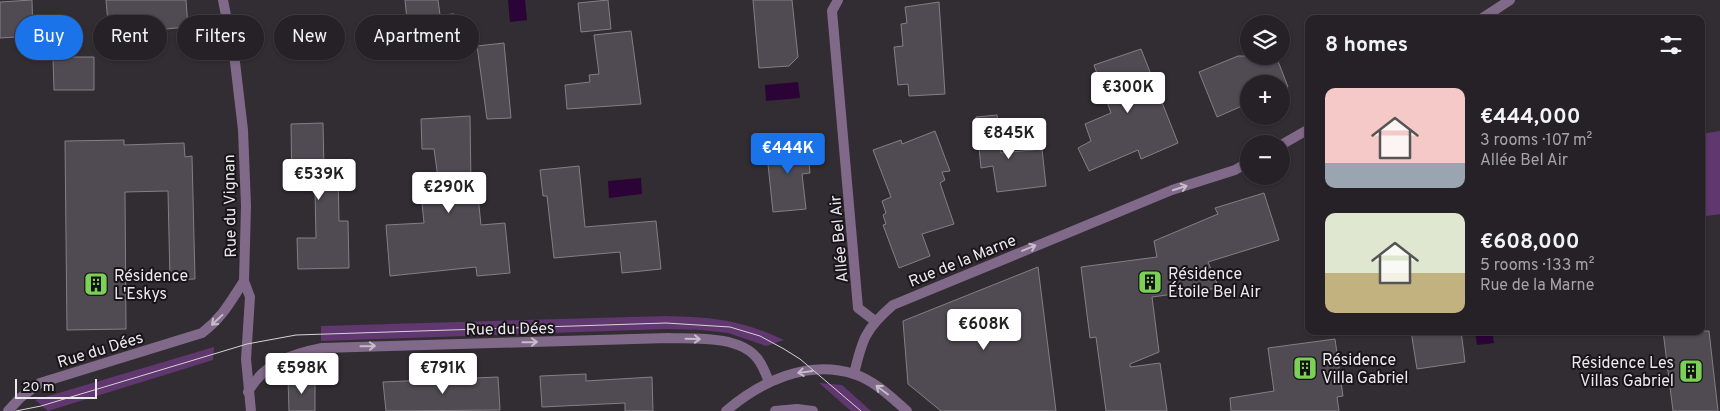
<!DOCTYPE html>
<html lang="en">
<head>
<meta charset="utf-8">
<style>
  :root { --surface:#262126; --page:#322e32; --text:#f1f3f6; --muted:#a4a3a7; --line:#423e43; --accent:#1a73e8 }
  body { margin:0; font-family:Overpass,sans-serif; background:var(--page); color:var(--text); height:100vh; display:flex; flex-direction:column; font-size:19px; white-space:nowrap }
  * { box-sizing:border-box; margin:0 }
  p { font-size:16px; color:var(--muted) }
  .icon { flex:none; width:28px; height:28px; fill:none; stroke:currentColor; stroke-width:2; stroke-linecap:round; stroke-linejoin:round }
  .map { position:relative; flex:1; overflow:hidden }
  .panel { position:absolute; left:1305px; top:15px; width:400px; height:320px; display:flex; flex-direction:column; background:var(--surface); border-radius:10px; box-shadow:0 1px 4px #0004,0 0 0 1px var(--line) }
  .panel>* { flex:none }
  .hud { position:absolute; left:15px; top:15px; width:475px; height:45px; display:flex; gap:10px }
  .buttons { position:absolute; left:1240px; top:15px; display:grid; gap:10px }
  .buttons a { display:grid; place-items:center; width:50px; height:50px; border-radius:50%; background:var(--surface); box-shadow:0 1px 4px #0004,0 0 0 1px var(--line); font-size:25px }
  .scale { position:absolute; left:15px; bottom:12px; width:82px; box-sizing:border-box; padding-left:5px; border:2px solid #ece8ed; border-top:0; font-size:14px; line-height:18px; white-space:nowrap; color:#ece8ed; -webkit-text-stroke:4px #181519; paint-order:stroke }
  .price { position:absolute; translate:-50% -42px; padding:0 11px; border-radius:5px; background:#fff; color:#222; font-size:16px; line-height:32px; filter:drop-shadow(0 1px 2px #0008) }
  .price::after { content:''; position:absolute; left:50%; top:30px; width:15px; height:11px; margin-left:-8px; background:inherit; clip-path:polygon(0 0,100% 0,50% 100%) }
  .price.on { background:var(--accent); color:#fff }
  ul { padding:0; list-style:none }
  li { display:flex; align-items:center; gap:15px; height:125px; padding:0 20px }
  li span { display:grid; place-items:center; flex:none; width:140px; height:100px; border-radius:10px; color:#555 }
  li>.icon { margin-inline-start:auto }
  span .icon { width:60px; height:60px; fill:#fffc; stroke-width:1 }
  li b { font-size:21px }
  h2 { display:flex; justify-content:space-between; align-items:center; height:60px; padding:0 20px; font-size:21px }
  .pill { padding:0 18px; border-radius:22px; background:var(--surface); box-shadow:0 1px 4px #0004,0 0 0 1px var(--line); font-size:18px; line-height:45px }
  .pill.on { background:var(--accent); color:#fff }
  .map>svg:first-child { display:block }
  .green { fill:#60376e }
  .water { fill:#2c0337 }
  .building { fill:#504a52; stroke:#847e86 }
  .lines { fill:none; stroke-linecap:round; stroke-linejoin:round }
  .minor { stroke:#816989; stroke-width:10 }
  .tertiary { stroke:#816989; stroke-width:10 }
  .tram { stroke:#d7d3d8; stroke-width:1 }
  .oneway { stroke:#c7bcca }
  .labels { text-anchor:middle; stroke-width:4; stroke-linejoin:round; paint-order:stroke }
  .street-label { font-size:16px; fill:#ece8ed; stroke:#181519 }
  .poi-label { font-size:16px; fill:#ece8ed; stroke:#181519; text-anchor:start }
</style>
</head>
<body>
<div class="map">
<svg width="1720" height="411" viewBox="0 0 1720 411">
  <rect width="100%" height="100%" fill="#322c33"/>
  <!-- green -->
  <g class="green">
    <path d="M1720 131V214L1701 217V134Z"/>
    <path d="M666 316C712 317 742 320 784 340L766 346 728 333 701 330 667 329 321 341V326Z"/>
    <path d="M214 347 213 360 48 411 35 400Z"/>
    <path d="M819 383 842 385 871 411H851Z"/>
  </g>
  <!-- water -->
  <g class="water">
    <path d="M508 0H525L527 20 510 22Z"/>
    <path d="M798 82 800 98 766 101 765 85Z"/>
    <path d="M641 178 642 194 609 198 608 181Z"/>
    <path d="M1475 331H1492L1494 343 1477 345Z"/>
  </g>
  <!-- building -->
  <g class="building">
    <path d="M32 0 33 36 0 38V2Z"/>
    <path d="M106 0H186L188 27 109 34Z"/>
    <path d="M405 0H438L440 15 454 14 457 46 410 50Z"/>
    <path d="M608 0 611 29 581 32 578 3Z"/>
    <path d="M753 0H792L798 57 789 66 759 68Z"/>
    <path d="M939 2 945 94 909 96 908 84 898 85 894 47 903 46 901 24 907 23 905 7Z"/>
    <path d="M631 31 641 104 567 109 565 85 590 82 589 75 599 74 594 35Z"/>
    <path d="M504 43 511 118 487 119 477 46Z"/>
    <path d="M1141 49 1178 143 1141 159 1138 150 1089 171 1078 148 1091 141 1085 124 1111 113 1094 65Z"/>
    <path d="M1238 56H1276L1288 87 1281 90V84H1249V103L1217 117 1199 72Z"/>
    <path d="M53 57H94V90H54Z"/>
    <path d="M997 115 1001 153 1042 149 1046 186 997 192 993 166 981 168 976 117Z"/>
    <path d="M470 116 471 187H477L481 225 505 223 510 273 477 276 476 267 390 276 386 225 424 223 421 193 440 192 434 149H422L421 119Z"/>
    <path d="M323 123 324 171H338L339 221H348L349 268 298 269 297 238H316L315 189H292L291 124Z"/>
    <path d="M935 131 950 171 942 172 945 180 940 183 954 224 922 234 930 256 899 268 883 225 886 224 883 215 886 213 882 201 891 197 873 150 901 140 902 144Z"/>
    <path d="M124 140V145L184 143 185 157 192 156 195 279 170 280 168 191 125 192 126 329 67 330 65 141Z"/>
    <path d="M807 140 810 173 802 174 806 209 773 212 766 145Z"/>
    <path d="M579 166 585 227 656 221 661 269 622 273 620 252 554 258 547 196H543L540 170Z"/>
    <path d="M1264 193 1279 240 1208 262 1219 288 1152 297 1159 352 1130 364V367L1160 363 1167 411H1106L1096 337 1090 338 1081 267 1157 257 1154 241 1218 214 1215 208Z"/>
    <path d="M1038 267 1056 411H941L908 384 903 321Z"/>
    <path d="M1411 331H1461L1465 362 1417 369Z"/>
    <path d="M1663 331H1709L1718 411H1673Z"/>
    <path d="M1335 339 1343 396 1337 397 1339 411H1231L1230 398 1274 391 1268 348Z"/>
    <path d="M586 374V381L652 377 653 411H625V403L542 407 540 376Z"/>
    <path d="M498 377 500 410 386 411 383 382Z"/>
    <path d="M288 379H315V411H289Z"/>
  </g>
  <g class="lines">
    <!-- minor -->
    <g class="minor">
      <path d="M223 0 235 62 243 130 246 206 244 281 250 297 246 359 251 411"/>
      <path d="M838 0 832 11 858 308 875 321"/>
      <path d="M1481 19 1510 0"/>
      <path d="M1281 145 1309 129"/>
      <path d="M854 374C862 340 865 329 893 305L1172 190 1235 170 1249 162"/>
      <path d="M248 392C263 364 291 354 322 348L668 338C694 339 738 335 757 358 762 364 766 374 769 382"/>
      <path d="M8 411 20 398 40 383 202 333C223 317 230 302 244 281"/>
    </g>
    <!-- tertiary -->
    <g class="tertiary">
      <path d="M726 411C760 382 807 359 854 374 875 381 891 397 907 411"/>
      <path d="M775 411 797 409 813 411"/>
    </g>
    <!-- tram -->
    <path class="tram" d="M16 411 41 406 247 344 296 335 666 323 730 327 760 336 784 349 800 359 861 411"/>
  </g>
  <!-- one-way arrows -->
  <defs><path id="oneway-shaft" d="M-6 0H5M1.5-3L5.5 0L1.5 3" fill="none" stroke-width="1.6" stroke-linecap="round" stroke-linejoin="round" transform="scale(1.25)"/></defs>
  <g class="oneway">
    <use href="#oneway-shaft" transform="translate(1180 188) rotate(-18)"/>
    <use href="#oneway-shaft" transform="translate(1029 248) rotate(-22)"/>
    <use href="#oneway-shaft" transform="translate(217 320) rotate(137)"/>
    <use href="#oneway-shaft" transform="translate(693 339) rotate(1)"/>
    <use href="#oneway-shaft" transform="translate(530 342) rotate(-1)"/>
    <use href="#oneway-shaft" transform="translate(368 346) rotate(-1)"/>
    <use href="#oneway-shaft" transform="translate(805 372) rotate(172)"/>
    <use href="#oneway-shaft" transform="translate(882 390) rotate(-143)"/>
  </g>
  <!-- icons -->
  <defs>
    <g id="building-square" transform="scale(1.25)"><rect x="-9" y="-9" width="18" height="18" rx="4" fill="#7ad156" stroke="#181519"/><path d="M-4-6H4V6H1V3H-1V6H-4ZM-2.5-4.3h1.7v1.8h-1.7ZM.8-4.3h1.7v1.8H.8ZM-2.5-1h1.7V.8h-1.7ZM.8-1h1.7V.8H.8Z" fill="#111"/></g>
  </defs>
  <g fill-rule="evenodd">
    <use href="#building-square" x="1150" y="282"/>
    <use href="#building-square" x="96" y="284"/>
    <use href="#building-square" x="1305" y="368"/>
    <use href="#building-square" x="1691" y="371"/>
  </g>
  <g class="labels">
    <!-- street labels -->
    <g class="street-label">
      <text transform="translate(229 206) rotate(-91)" y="6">Rue du Vignan</text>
      <text transform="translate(838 239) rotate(-95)" y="6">Allée Bel Air</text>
      <text transform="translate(962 260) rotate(-22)" y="6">Rue de la Marne</text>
      <text transform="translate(510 328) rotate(-1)" y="6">Rue du Dées</text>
      <text transform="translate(100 349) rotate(-17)" y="6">Rue du Dées</text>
    </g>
    <!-- poi labels -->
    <g class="poi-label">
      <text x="1168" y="279">Résidence<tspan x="1168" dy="18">Étoile Bel Air</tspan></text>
      <text x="114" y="281">Résidence<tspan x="114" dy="18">L'Eskys</tspan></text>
      <text x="1322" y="365">Résidence<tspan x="1322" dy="18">Villa Gabriel</tspan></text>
      <text x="1674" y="368" text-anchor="end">Résidence Les<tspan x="1674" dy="18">Villas Gabriel</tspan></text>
    </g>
  </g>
</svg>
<div class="buttons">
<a><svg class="icon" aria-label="layers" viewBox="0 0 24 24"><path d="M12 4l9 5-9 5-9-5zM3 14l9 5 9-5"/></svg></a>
<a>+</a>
<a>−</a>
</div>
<div class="scale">20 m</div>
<b class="price" style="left:1128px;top:114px">€300K</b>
<b class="price" style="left:1009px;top:160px">€845K</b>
<b class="price on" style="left:788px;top:175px">€444K</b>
<b class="price" style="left:319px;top:201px">€539K</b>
<b class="price" style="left:449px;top:214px">€290K</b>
<b class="price" style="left:984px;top:351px">€608K</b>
<b class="price" style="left:302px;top:395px">€598K</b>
<b class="price" style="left:443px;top:395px">€791K</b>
<div class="hud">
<a class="pill on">Buy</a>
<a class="pill">Rent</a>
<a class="pill">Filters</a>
<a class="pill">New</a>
<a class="pill">Apartment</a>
</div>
<section class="panel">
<h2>8 homes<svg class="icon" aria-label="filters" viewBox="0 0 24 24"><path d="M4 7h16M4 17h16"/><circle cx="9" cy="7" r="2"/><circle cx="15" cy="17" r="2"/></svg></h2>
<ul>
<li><span style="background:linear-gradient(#f6c9c9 75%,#9aa5b1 0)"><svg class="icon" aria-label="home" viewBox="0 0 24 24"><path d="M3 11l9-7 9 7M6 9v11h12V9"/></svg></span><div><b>€444,000</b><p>3 rooms · 107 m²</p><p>Allée Bel Air</p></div></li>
<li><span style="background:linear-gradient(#dfe7d0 60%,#c2b280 0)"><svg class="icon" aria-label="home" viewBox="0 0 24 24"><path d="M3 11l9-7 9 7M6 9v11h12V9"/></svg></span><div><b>€608,000</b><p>5 rooms · 133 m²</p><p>Rue de la Marne</p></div></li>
</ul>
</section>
</div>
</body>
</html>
